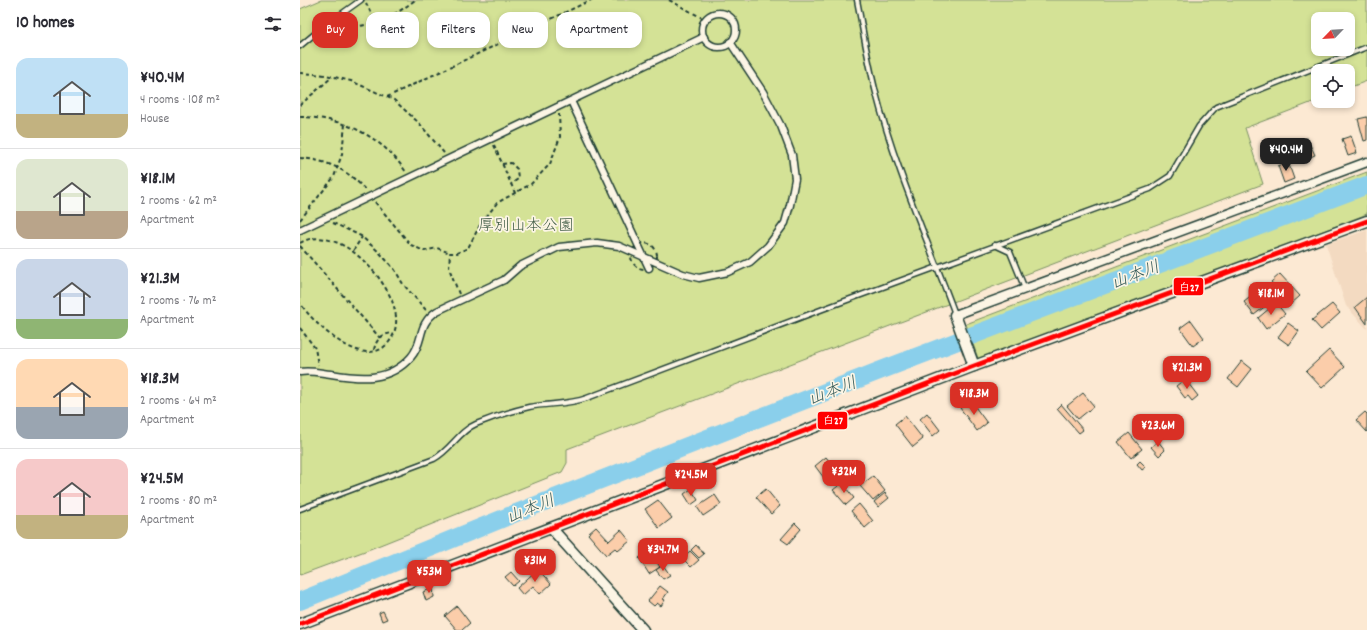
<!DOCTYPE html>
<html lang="en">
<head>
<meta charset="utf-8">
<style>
  :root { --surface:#fff; --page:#f7f7f7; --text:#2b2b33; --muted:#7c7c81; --line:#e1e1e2; --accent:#d93025 }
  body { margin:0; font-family:Dekko,"Klee One",sans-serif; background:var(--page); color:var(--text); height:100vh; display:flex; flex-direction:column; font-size:15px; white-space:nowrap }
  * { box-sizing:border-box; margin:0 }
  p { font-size:13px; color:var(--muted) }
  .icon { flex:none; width:22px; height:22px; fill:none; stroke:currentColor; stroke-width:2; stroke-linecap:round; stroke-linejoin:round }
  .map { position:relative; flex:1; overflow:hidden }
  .details { display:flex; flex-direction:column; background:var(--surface); width:300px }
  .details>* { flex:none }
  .top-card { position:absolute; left:12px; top:12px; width:380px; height:36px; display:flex; gap:8px }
  .needle { width:26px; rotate:245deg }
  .fabs { position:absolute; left:1011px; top:12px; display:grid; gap:8px }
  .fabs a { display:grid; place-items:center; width:44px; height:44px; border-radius:8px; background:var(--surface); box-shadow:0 2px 6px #0003; font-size:20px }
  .price { position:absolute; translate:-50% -34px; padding:0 9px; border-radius:8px; background:var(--accent); color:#fff; font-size:13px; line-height:26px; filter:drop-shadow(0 1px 2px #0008) }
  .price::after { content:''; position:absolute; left:50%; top:24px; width:12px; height:9px; margin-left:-6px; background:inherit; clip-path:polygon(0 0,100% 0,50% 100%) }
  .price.selected { background:#222; color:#fff }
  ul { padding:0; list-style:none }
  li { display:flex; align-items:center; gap:12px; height:100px; padding:0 16px }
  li+li { border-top:1px solid var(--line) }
  li span { display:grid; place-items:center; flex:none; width:112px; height:80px; border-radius:12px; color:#555 }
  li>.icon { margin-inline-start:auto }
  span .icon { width:48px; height:48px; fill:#fffc; stroke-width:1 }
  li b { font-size:17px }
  h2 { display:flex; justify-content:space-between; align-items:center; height:48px; padding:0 16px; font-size:17px }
  .pill { padding:0 14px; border-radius:12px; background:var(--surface); box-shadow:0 2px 6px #0003; font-size:14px; line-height:36px }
  .pill.selected { background:var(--accent); color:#fff }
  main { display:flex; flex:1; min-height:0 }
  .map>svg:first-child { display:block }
  .built { fill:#f3dac1 }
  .green { fill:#d4e296; stroke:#7a9065; fill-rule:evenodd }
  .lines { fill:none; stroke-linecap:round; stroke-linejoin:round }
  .river { stroke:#8acfeb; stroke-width:18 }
  .building { fill:#fbcdaa; stroke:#1f3d34 }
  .service-casing { stroke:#1f3d34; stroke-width:7 }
  .pedestrian-casing { stroke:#1f3d34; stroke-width:9 }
  .minor-casing { stroke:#1f3d34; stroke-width:11 }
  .tertiary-casing { stroke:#1f3d34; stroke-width:13 }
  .path { stroke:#1f3d34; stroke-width:2; stroke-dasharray:4 3; stroke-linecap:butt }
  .service { stroke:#fcf5e5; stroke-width:4 }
  .pedestrian { stroke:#fcf5e5; stroke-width:6 }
  .minor { stroke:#fcf5e5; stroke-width:8 }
  .tertiary { stroke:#fcf5e5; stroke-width:10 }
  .bus-1-casing { stroke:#fcf5e5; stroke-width:8 }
  .bus-1 { stroke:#f00; stroke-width:5 }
  .labels { text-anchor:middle; stroke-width:3.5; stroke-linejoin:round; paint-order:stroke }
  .park-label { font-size:16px; fill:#435e48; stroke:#fcf5e5 }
  .water-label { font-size:17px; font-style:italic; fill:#345a59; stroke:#fcf5e5 }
  .line-badge { stroke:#fcf5e5; stroke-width:1.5 }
  .badge-label { font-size:11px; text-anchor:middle; font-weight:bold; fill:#fff }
</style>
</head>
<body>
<main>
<section class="details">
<h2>10 homes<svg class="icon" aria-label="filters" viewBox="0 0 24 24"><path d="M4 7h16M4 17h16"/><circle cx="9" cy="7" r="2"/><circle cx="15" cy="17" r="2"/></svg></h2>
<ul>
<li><span style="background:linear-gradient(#bfe0f5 70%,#c2b280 0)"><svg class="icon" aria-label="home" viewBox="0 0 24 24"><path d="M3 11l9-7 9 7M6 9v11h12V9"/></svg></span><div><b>¥40.4M</b><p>4 rooms · 108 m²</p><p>House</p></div></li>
<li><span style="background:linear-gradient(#dfe7d0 65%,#b9a48a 0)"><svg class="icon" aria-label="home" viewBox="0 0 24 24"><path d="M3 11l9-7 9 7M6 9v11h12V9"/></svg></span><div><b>¥18.1M</b><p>2 rooms · 62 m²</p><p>Apartment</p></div></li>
<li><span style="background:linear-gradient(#c9d6e8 75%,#8fb573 0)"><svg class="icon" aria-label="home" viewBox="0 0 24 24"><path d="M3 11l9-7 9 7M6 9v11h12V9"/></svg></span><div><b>¥21.3M</b><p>2 rooms · 76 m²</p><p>Apartment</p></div></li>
<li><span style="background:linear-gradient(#ffd9b3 60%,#9aa5b1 0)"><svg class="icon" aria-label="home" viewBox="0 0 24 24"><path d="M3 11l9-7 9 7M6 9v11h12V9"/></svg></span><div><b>¥18.3M</b><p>2 rooms · 64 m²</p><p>Apartment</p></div></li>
<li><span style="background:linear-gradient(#f6c9c9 70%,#c2b280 0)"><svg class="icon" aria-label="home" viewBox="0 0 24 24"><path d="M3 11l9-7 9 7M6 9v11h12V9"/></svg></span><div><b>¥24.5M</b><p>2 rooms · 80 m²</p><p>Apartment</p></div></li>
</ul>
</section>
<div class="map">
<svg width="1067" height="630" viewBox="0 0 1067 630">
  <rect width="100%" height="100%" fill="#fce9d3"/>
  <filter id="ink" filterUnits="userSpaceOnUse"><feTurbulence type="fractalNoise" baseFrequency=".025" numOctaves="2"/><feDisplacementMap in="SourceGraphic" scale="8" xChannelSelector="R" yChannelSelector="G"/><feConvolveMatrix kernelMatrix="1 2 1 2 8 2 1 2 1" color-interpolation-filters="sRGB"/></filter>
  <g filter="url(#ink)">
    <!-- built -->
    <path class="built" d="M1067 230V329L1046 306 1026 244Z"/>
    <!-- green -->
    <g class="green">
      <path d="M21 0H1067V81L1048 88V71H1018V100L945 128 963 184 267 449V463L262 472 65 551 0 575V9ZM1018 19H1048V49H1018Z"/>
      <path d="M1067 172V214L680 364 666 324Z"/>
    </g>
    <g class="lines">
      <!-- river -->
      <path class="river" d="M0 601 216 513 579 371 1067 185"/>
    </g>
    <!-- building -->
    <g class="building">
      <path d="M1067 117V140L1064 141 1058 119Z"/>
      <path d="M1051 136 1057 153 1048 156 1042 139Z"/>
      <path d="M1007 138 1015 155 1001 161 996 149 998 148 995 143Z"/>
      <path d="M988 162 994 179 984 183 978 166Z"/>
      <path d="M980 274 1000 296 991 304 971 282Z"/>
      <path d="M957 292 967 305 954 315 944 302Z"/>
      <path d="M1067 297V324L1055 307Z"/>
      <path d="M976 303 985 314 966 329 958 318Z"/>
      <path d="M1032 304 1040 313 1021 330 1012 320Z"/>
      <path d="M891 320 904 338 893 346 880 328Z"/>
      <path d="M988 323 999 331 989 345 978 337Z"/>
      <path d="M1029 350 1045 367 1022 388 1006 371Z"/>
      <path d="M942 361 952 369 938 387 928 379Z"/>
      <path d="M885 379 898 396 892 401 888 396 885 398 876 386Z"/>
      <path d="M783 393 794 406 778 419 767 406Z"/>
      <path d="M670 400 687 423 677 431 660 408Z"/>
      <path d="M761 404 783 430 779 433 757 408Z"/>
      <path d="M1065 412 1067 414V432L1056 420Z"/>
      <path d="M627 413 640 430 633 436 620 419Z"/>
      <path d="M605 416 623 439 613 447 595 424Z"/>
      <path d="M829 433 842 449 831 458 818 442Z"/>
      <path d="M858 441 865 450 859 456 851 447Z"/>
      <path d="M526 457 539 473 527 482 515 466Z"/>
      <path d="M840 461 846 467 842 470 837 464Z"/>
      <path d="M573 476 585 491 573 501 560 486Z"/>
      <path d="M542 483 554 498 546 505 533 490Z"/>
      <path d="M391 489 398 500 391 505 384 494Z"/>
      <path d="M466 489 480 506 471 514 456 497Z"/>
      <path d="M585 493 589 498 578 507 574 502Z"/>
      <path d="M415 495 421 504 403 516 397 507Z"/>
      <path d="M358 500 372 518 359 528 345 509Z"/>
      <path d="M559 504 573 521 565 528 551 511Z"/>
      <path d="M495 523 501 529 488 544 481 539Z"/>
      <path d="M296 527 309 541 321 530 330 541 318 551 315 548 306 555 288 534Z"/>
      <path d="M372 545 378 551 371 557 366 551Z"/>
      <path d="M396 545 404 554 399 558 391 550Z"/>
      <path d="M350 551 360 567 349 574 339 558Z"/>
      <path d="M390 551 399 560 391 567 382 558Z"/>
      <path d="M363 565 370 575 363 579 356 570Z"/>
      <path d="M238 569 251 584 240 594 233 586 223 595 217 588Z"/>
      <path d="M211 572 219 581 213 586 205 577Z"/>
      <path d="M360 586 368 592 363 599 365 600 361 606 357 603 354 606 348 601Z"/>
      <path d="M133 588 134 597 126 601 123 592Z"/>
      <path d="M157 606 170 623 162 630H157L145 616Z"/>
      <path d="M83 611 87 619 82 621 79 613Z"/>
    </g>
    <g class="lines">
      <!-- service casing -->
      <g class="service-casing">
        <g id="service">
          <path d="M557 0C563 31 568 62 576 93 595 168 628 241 655 314"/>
          <path d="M0 46 23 27 61 0"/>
          <path d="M695 245 710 252 725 289"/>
          <path d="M0 509 134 459C151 450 159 431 176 424 193 417 212 411 229 407 249 403 268 405 287 398L523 309 850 189 870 176 899 126 916 107 1067 47"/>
        </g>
      </g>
      <!-- pedestrian casing -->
      <g class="pedestrian-casing">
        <g id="pedestrian">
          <circle cx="419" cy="30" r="17"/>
          <path d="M271 101 349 268"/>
          <path d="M0 230 404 37"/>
          <path d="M0 372C10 370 21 373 31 374 61 379 89 382 111 357 125 341 116 325 137 311L193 285 204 280 220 266 259 247 297 243 319 246 383 274 399 278 428 272 450 262 468 246 485 223 490 205 495 179 492 155 481 126 463 92 430 42"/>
        </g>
      </g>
      <!-- minor casing -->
      <g class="minor-casing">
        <path id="minor" d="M655 315 1067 162"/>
      </g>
      <!-- tertiary casing -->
      <g class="tertiary-casing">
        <g id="tertiary">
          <path d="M655 315 674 366"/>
          <path d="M252 529 343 630"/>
          <path d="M0 624 674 366 1067 221"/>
        </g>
      </g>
      <!-- path -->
      <g class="path">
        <path d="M369 0 406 20"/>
        <path d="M66 3 82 35"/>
        <path d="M33 29C69 26 85 23 115 0"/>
        <path d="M0 73 26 75 51 81 94 100 119 123 144 153"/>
        <path d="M87 97 291 0"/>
        <path d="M0 105 32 77"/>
        <path d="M0 117C42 117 82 136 106 172"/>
        <path d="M194 145 215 193"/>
        <path d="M0 158C27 160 49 170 66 191"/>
        <path d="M202 164 211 163 217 169 218 179 211 184"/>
        <path d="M75 202 111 245 124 251 137 248 150 253"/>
        <path d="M0 220 34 177 42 154 45 124"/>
        <path d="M33 223 61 236 80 253 95 270 103 284 126 310"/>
        <circle cx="344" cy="256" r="13"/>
        <path d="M0 243C14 234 32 239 46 247 71 262 113 311 89 342 64 373 14 324 0 303"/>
        <path d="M0 246 80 338"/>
        <path d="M53 251 62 237"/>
        <path d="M159 294 149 268 150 253H157L168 248 180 225 197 203 231 184 250 164 260 137 259 114"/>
        <path d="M0 328 15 348 18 365"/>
        <path d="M74 350C76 339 82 334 93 333"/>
      </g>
      <!-- service -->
      <use href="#service" class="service"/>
      <!-- pedestrian -->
      <use href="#pedestrian" class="pedestrian"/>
      <!-- minor -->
      <use href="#minor" class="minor"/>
      <!-- tertiary -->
      <use href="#tertiary" class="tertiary"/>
      <!-- bus-1 casing -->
      <g class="bus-1-casing">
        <path id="bus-1" d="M0 624 674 366 1067 221"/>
      </g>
      <!-- bus-1 -->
      <use href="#bus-1" class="bus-1"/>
    </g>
  </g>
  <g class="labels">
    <!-- park labels -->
    <g class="park-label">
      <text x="226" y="230">厚別山本公園</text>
    </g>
    <!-- water labels -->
    <g class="water-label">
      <text transform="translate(835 274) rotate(-21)" y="6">山本川</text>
      <text transform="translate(532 390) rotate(-21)" y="6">山本川</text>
      <text transform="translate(230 508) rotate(-22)" y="6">山本川</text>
    </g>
  </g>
  <g class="line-badge">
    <rect x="873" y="277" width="31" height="19" rx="4" fill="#f00"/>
    <rect x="517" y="411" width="31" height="19" rx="4" fill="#f00"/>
  </g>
  <g class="badge-label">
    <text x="889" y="291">白27</text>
    <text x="533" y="424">白27</text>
  </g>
</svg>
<div class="fabs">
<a><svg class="needle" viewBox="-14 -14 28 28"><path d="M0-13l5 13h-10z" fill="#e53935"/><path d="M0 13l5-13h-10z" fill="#7c7c81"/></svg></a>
<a><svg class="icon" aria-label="locate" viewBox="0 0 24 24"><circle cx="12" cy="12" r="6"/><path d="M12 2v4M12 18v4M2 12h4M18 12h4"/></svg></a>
</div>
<b class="price selected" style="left:986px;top:172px">¥40.4M</b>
<b class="price" style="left:971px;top:316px">¥18.1M</b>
<b class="price" style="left:887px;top:390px">¥21.3M</b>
<b class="price" style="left:674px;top:416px">¥18.3M</b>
<b class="price" style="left:858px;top:448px">¥23.6M</b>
<b class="price" style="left:544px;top:494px">¥32M</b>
<b class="price" style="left:391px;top:497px">¥24.5M</b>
<b class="price" style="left:363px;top:572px">¥34.7M</b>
<b class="price" style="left:235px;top:583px">¥31M</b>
<b class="price" style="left:129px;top:594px">¥53M</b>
<div class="top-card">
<a class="pill selected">Buy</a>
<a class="pill">Rent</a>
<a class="pill">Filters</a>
<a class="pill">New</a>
<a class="pill">Apartment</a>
</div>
</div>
</main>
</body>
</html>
